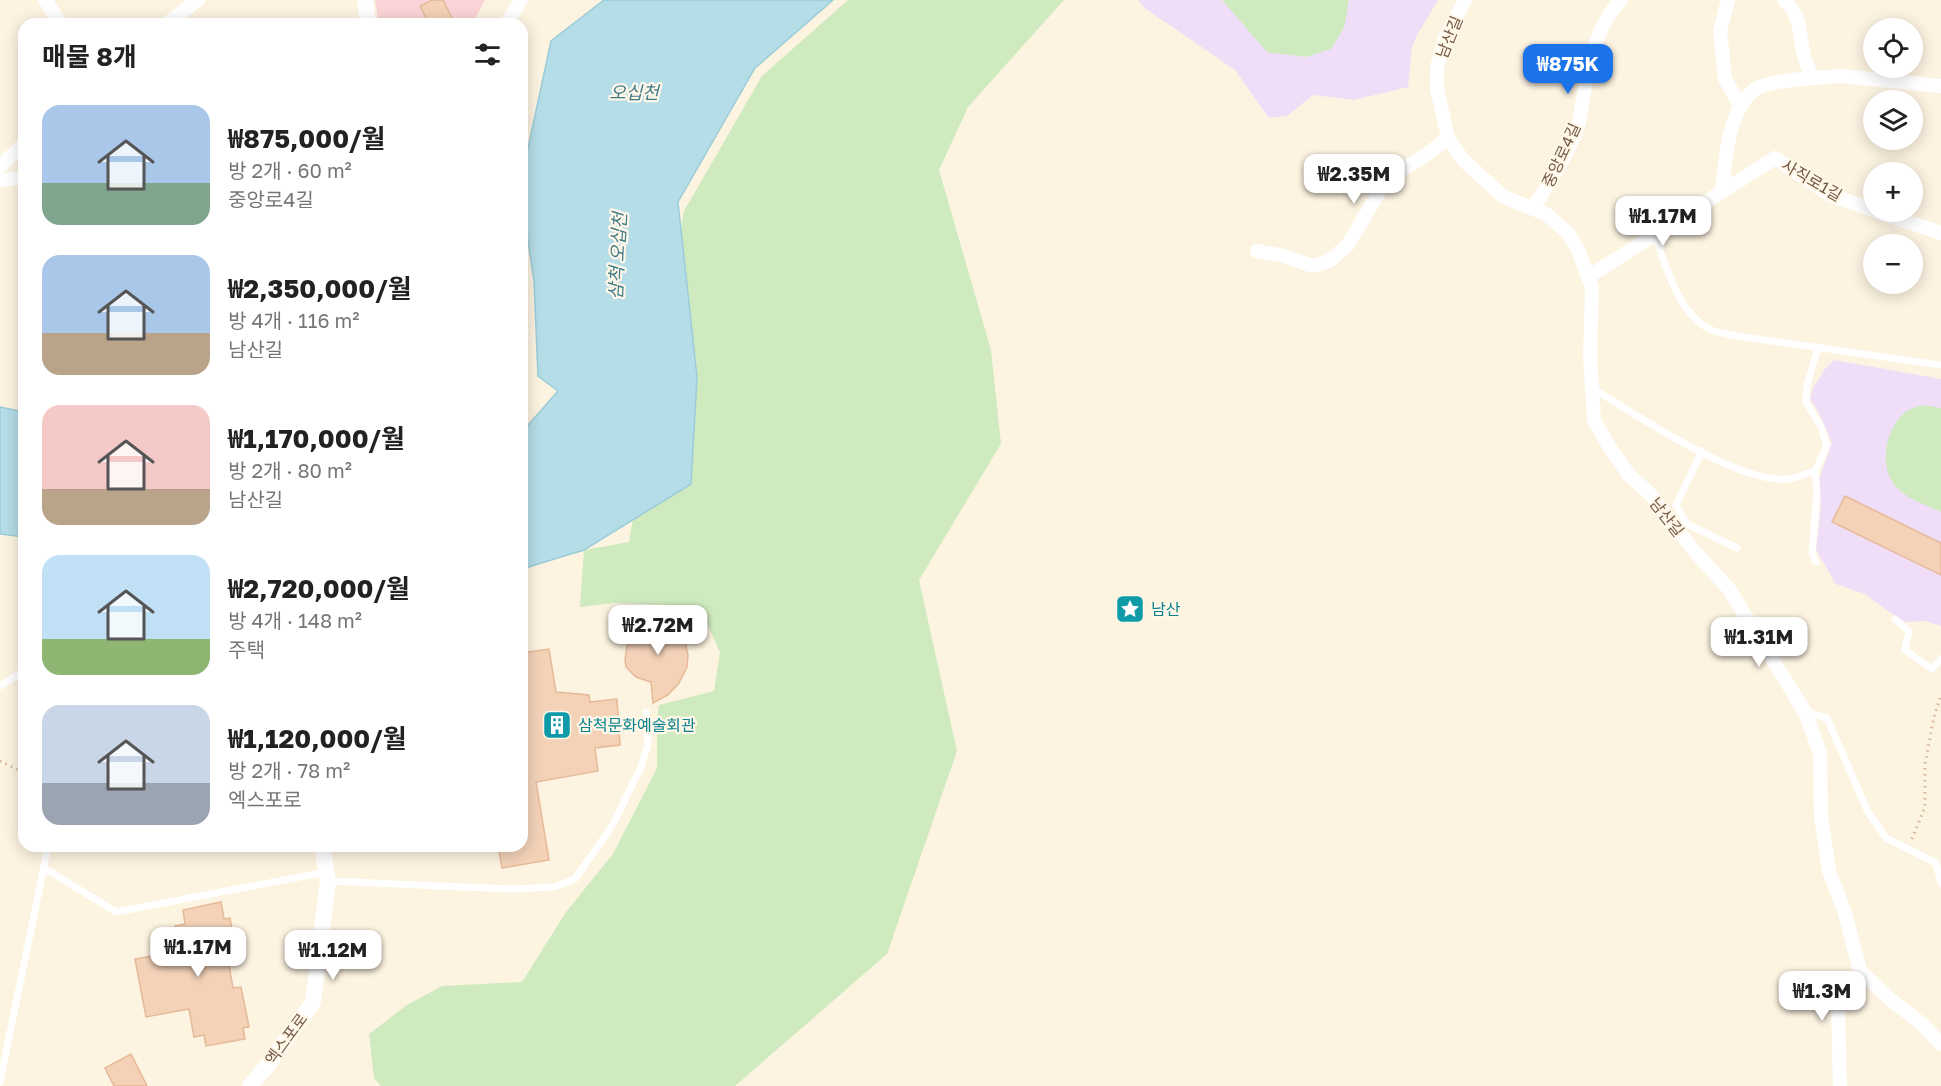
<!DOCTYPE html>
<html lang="ko">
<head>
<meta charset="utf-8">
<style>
  :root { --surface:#fff; --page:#f2f2f2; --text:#222; --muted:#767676; --accent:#1a73e8 }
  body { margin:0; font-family:"Golos Text","Noto Sans KR",sans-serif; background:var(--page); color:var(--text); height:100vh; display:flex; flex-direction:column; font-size:22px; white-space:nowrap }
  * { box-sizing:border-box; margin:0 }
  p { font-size:20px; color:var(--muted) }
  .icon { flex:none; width:33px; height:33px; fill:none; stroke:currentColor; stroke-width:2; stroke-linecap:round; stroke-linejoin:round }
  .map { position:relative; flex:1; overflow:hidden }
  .details { position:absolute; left:18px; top:18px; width:510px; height:834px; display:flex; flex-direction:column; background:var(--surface); border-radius:18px; box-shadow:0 3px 15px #0003 }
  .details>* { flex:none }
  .buttons { position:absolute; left:1863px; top:18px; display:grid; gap:12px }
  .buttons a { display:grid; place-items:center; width:60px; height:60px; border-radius:50%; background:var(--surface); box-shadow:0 3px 15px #0003; font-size:30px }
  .price { position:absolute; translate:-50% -51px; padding:0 14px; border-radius:12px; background:#fff; color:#222; font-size:20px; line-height:39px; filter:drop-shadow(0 2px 3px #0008) }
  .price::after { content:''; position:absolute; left:50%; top:36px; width:18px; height:14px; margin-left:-9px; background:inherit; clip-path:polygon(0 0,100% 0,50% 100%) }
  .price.selected { background:var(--accent); color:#fff }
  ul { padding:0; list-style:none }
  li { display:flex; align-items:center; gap:18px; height:150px; padding:0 24px }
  li span { display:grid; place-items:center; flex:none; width:168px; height:120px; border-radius:18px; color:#555 }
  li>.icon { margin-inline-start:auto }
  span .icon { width:72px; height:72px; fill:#fffc; stroke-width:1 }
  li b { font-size:26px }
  h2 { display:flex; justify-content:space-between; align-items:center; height:72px; padding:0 24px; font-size:26px }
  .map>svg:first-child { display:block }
  .education { fill:#f0def9 }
  .medical { fill:#fbd4d7 }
  .green { fill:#cfeabf }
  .water { fill:#b5dde7; stroke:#9bccd9; stroke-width:1.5 }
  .building { fill:#f3d2b8; stroke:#e6b998; stroke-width:1.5 }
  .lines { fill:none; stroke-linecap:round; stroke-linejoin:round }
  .path { stroke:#d8b59b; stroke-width:3; stroke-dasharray:1.5 4.5; stroke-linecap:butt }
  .service { stroke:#fff; stroke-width:7 }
  .minor { stroke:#fff; stroke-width:14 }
  .tertiary { stroke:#fff; stroke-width:16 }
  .labels { text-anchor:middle; stroke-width:4.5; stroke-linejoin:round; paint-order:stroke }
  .street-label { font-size:16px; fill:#755947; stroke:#fff7e8 }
  .culture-label { font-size:16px; fill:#0d838f; stroke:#fff7e8; text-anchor:start }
  .water-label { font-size:18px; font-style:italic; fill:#417a89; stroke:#fff7e8 }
</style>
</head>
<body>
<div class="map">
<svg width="1941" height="1086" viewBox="0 0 1941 1086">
  <rect width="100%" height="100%" fill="#fdf3e1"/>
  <!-- education -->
  <g class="education">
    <path d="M1138 0H1438L1417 35 1412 47 1408 87 1354 100 1313 95 1287 116 1269 118 1235 70 1146 9Z"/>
    <path d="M1834 360 1941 379V626L1925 621 1903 622 1865 594 1836 584 1816 550 1821 505 1819 479 1832 443 1819 413 1810 399 1813 388 1825 369Z"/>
  </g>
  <!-- medical -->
  <path class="medical" d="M375 0H485L472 24H379Z"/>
  <!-- green -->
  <g class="green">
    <path d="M848 0H1064L968 107 939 170 991 350 1001 444 919 580 957 751 887 954 735 1086H381L374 1078 369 1034 407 1005 442 986 522 982 566 912 613 854 657 768V717L659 705 714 691 720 652 699 606 615 603 580 607 584 550 629 542 684 211 762 76Z"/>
    <path d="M1222 0H1349L1344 28 1331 49 1306 57 1267 52Z"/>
    <path d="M1925 405 1941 408V512C1926 505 1907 499 1896 487 1878 467 1885 427 1907 411 1913 407 1918 407 1925 405Z"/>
  </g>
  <!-- water -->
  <g class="water">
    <path d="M604 0H833L755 68 678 202 697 377 691 484 584 550 522 569V432L558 391 538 376 534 281 522 201V176L551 41Z"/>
    <path d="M0 407 24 412V537L0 534Z"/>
  </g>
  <!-- building -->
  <g class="building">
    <path d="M432 0H443L455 24H429L420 6Z"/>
    <path d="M1845 496 1941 543V575L1832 522Z"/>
    <path d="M662 615 679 630 685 641 688 655 687 667 679 683 668 695 653 703 651 682 636 677 626 667 625 659 627 646 634 637 645 632 644 617H652Z"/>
    <path d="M549 649 556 692 589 695 590 702 617 699 620 745 595 748 598 771 536 782 549 860 502 868 498 846H522V653Z"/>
    <path d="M221 902 224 919 230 918 237 958 228 960 233 988 241 987 249 1027 243 1028 245 1039 206 1046 204 1035 194 1037 189 1009 146 1017 135 959 179 951 175 926 185 924 183 910Z"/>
    <path d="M131 1054 147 1086H114L105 1068Z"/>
  </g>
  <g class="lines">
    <!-- path -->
    <g class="path">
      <path d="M0 761 24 773"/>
      <path d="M1912 839 1925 807V764L1934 717 1941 695"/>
    </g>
    <!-- service -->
    <g class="service">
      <path d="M1654 234C1667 266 1678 317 1714 331 1721 333 1729 334 1737 336L1941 365"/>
      <path d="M1592 388C1637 415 1738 484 1788 479 1797 478 1807 473 1815 471"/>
      <path d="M1702 451 1676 505 1687 524 1737 548"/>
      <path d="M1816 562 1812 553 1817 492 1815 471 1827 446 1821 427 1806 402 1807 385 1818 348"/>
      <path d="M1895 619 1909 631 1905 650 1932 669 1941 659"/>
      <path d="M0 686 24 671"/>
      <path d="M1805 712 1827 718 1868 812 1886 838 1936 863 1941 883"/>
      <path d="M44 868 116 912 326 872"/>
      <path d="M328 881 511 889 554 887 575 879 612 826 641 767 648 744 646 712"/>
      <path d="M0 1082 48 846"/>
    </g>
    <!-- minor -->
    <g class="minor">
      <path d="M45 0 61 24"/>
      <path d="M1465 0 1445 38 1437 67V88L1448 138 1463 160 1504 197 1546 214 1569 234 1578 250 1592 288 1590 355 1594 420 1610 448 1629 475 1649 493 1695 552 1729 589 1805 712 1820 753 1821 816 1829 871 1845 913 1860 971 1891 1000 1922 1024 1941 1044"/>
      <path d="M1728 0 1720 31 1725 79 1741 107"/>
      <path d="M166 24 198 0"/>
      <path d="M506 24 521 0"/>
      <path d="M1813 78 1841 76 1941 86"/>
      <path d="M0 166 24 144"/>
      <path d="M0 180 24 178"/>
      <path d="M1722 190C1726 159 1727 113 1754 90 1764 82 1800 79 1813 78 1810 71 1805 63 1804 55 1798 33 1803 18 1784 0"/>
      <path d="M1533 208C1549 183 1566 158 1576 131 1580 122 1581 112 1582 103 1589 68 1594 27 1621 0"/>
      <path d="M1878 212 1941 233"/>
      <path d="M1257 251 1284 256 1312 266 1329 261 1347 246 1381 189 1393 175 1423 157 1448 138"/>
      <path d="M1588 277 1775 158 1830 195 1874 210"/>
      <path d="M1840 1086 1838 1009 1860 972"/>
    </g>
    <!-- tertiary -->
    <g class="tertiary">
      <path d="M365 0 368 24"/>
      <path d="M250 1086 267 1066 313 1002 328 881 322 846"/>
    </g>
  </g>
  <!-- icons -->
  <defs>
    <g id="sight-square" transform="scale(1.5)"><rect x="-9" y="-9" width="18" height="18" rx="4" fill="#0f9aa8" stroke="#fff7e8"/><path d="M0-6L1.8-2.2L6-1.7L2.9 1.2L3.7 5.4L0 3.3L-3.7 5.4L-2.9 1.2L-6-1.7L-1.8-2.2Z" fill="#fff"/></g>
    <g id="building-square" transform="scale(1.5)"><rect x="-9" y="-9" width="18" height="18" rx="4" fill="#0f9aa8" stroke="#fff7e8"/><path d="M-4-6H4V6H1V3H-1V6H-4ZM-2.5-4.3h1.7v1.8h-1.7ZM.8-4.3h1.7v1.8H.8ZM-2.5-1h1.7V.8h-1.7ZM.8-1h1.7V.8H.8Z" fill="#fff"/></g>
  </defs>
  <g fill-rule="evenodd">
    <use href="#sight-square" x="1130" y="609"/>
    <use href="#building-square" x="557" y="725"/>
  </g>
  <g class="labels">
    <!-- street labels -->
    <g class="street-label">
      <text transform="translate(1449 37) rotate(-68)" y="6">남산길</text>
      <text transform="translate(1561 155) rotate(-65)" y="6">중앙로4길</text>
      <text transform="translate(1812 180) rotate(30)" y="6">사직로1길</text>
      <text transform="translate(1667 517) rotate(52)" y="6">남산길</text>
      <text transform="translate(286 1039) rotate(-54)" y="6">엑스포로</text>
    </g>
    <!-- culture labels -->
    <g class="culture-label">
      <text x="1151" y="615">남산</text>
      <text x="578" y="731">삼척문화예술회관</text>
    </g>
    <!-- water labels -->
    <g class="water-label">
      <text x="634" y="99">오십천</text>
      <text transform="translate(618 256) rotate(-87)" y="6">삼척 오십천</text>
    </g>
  </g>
</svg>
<div class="buttons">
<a><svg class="icon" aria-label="locate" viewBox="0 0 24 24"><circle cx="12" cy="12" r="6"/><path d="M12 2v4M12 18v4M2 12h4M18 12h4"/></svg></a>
<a><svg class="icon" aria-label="layers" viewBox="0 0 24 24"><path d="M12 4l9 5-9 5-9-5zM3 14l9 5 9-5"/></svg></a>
<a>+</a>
<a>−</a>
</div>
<b class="price selected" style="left:1568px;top:95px">₩875K</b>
<b class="price" style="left:1354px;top:205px">₩2.35M</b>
<b class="price" style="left:1663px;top:247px">₩1.17M</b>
<b class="price" style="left:658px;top:656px">₩2.72M</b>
<b class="price" style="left:1759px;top:668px">₩1.31M</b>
<b class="price" style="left:198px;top:978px">₩1.17M</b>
<b class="price" style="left:333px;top:981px">₩1.12M</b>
<b class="price" style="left:1822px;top:1022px">₩1.3M</b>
<section class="details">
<h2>매물 8개<svg class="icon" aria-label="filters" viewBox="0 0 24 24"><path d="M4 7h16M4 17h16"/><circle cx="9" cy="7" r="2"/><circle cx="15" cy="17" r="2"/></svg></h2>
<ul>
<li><span style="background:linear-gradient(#a9c7e8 65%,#7fa58c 0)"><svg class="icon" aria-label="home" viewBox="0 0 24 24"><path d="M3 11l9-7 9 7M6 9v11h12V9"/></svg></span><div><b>₩875,000/월</b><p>방 2개 · 60 m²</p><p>중앙로4길</p></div></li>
<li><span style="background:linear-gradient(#a9c7e8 65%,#b9a48a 0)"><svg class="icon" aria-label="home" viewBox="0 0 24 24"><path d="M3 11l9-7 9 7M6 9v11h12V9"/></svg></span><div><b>₩2,350,000/월</b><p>방 4개 · 116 m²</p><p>남산길</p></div></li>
<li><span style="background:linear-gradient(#f6c9c9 70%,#b9a48a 0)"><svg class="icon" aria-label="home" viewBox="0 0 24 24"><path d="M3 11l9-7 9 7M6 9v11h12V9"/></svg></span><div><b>₩1,170,000/월</b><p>방 2개 · 80 m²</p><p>남산길</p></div></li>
<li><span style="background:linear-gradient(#bfe0f5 70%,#8fb573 0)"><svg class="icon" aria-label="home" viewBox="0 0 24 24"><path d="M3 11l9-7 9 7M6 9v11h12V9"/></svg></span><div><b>₩2,720,000/월</b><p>방 4개 · 148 m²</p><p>주택</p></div></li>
<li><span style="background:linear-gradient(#c9d6e8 65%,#9aa5b1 0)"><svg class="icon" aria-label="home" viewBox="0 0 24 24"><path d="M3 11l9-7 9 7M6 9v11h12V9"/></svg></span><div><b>₩1,120,000/월</b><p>방 2개 · 78 m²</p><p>엑스포로</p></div></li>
</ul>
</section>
</div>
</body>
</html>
